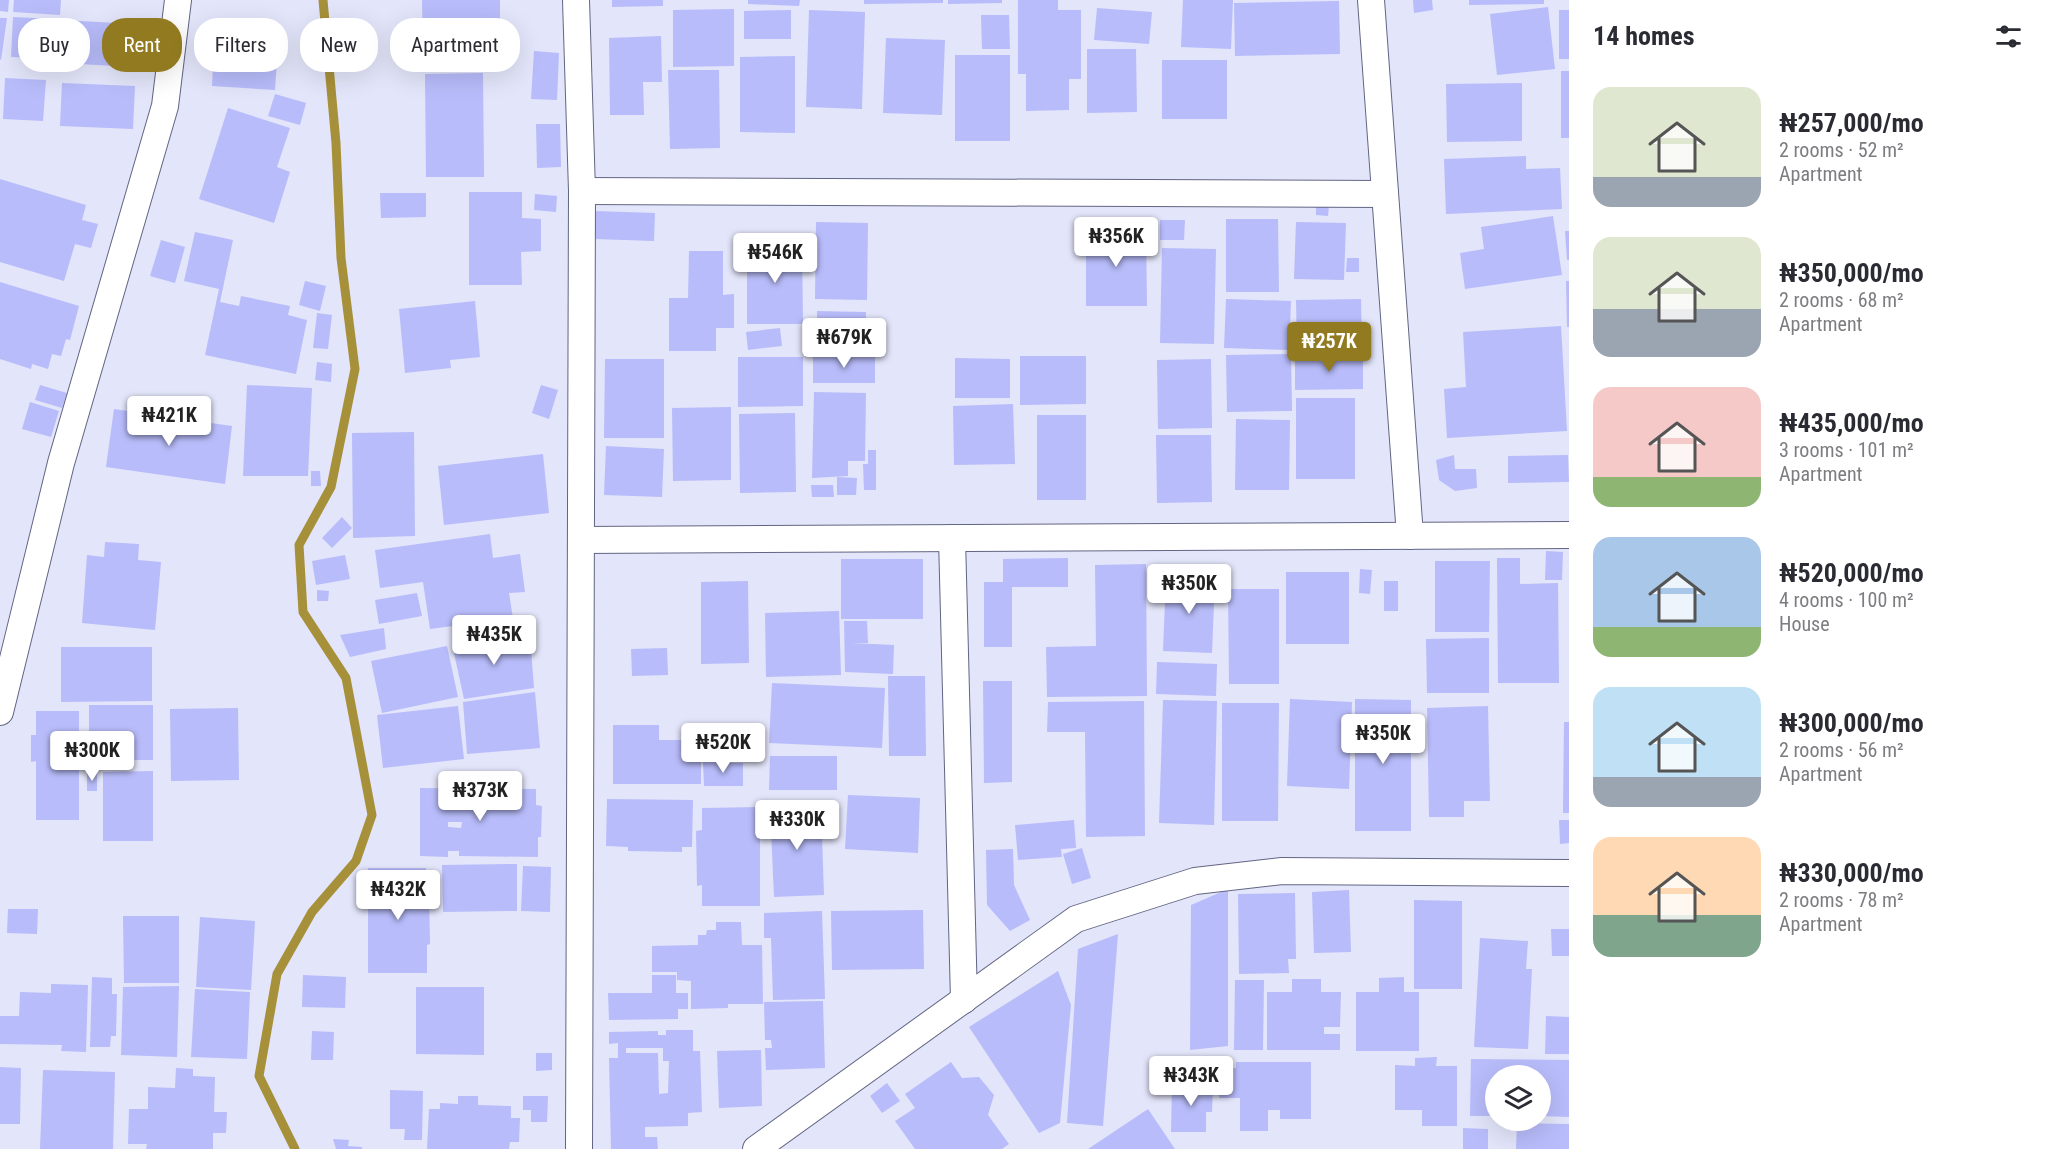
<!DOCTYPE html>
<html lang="en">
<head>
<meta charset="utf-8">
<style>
  :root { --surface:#fff; --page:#f7f7f7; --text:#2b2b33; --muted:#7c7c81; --accent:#917a20 }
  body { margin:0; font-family:"Roboto Condensed",sans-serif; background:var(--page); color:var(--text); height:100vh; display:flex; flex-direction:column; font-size:22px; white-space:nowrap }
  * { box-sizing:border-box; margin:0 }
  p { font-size:20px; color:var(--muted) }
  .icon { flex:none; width:33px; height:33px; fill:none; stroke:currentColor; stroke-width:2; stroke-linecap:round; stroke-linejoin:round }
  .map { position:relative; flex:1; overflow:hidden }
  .panel { display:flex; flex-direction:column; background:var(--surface); width:480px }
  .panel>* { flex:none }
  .guide { position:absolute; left:18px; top:18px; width:570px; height:54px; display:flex; gap:12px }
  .tools { position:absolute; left:1485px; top:1065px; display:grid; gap:12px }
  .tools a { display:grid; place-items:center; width:66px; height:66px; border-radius:50%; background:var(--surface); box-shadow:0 6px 24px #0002; font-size:30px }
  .price { position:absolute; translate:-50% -51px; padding:0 14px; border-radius:6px; background:#fff; color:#222; font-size:20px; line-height:39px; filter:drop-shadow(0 2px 3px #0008) }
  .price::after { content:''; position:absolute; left:50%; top:36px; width:18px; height:14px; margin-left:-9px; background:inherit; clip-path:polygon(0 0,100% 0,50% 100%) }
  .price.active { background:var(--accent); color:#fff }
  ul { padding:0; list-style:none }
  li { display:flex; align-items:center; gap:18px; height:150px; padding:0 24px }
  li span { display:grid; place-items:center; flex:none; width:168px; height:120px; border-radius:18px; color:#555 }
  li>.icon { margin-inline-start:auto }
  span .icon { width:72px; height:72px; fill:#fffc; stroke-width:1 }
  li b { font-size:26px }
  h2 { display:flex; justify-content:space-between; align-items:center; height:72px; padding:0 24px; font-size:26px }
  .pill { padding:0 21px; border-radius:24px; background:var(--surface); box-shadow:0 6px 24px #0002; font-size:21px; line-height:54px }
  .pill.active { background:var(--accent); color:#fff }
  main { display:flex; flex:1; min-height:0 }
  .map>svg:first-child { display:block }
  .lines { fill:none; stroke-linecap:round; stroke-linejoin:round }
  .stream { stroke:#a7903a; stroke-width:9 }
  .building { fill:#b8bcfa; fill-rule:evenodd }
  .street-casing { stroke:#626583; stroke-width:28 }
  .street { stroke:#fff; stroke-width:26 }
</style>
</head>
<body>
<main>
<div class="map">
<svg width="1569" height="1149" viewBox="0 0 1569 1149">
  <rect width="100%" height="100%" fill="#e3e5fa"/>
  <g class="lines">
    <!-- stream -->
    <path class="stream" d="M295 1149 259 1076 277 974 312 912 356 861 372 815 346 678 303 612 299 545 331 487 355 369 341 258 336 143 323 0"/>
  </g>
  <!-- building -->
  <g class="building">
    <path d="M0 0H9L8 12 0 11Z"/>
    <path d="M14 0H61L60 15 13 12Z"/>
    <path d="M422 0H500V54H423Z"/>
    <path d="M612 0H663V6L612 7Z"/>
    <path d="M748 0H800L799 6 748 4Z"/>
    <path d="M864 0H943V3L864 4Z"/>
    <path d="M948 0H1002V3L948 4Z"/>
    <path d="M1018 0H1058V10H1081V79H1069V110L1026 111V74H1018Z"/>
    <path d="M1183 0H1233L1231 49 1181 47Z"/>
    <path d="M1413 0H1432L1433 10 1414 13Z"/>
    <path d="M1469 0H1544V4L1469 5Z"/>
    <path d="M1339 1 1340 54 1235 56 1234 3Z"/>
    <path d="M1548 7 1555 69 1497 75 1490 14Z"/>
    <path d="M1097 8 1152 12 1149 44 1094 40Z"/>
    <path d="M734 9V66L673 67V10Z"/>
    <path d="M791 10V39H744V11Z"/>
    <path d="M809 10 865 12 862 109 806 107Z"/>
    <rect x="1559" y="10" width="10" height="49"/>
    <path d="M981 15H1009L1010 49H982Z"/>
    <path d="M13 17 55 19 53 59 11 57Z"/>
    <path d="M0 18H7L1 60 0 59Z"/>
    <path d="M62 20 136 24 134 67 60 63Z"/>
    <path d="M215 25 279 29 275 90 212 86Z"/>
    <path d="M661 36 662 82H643L644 115H610L609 38Z"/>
    <path d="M886 38 945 40 942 115 883 113Z"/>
    <path d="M1087 49H1136L1137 112 1087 113Z"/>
    <path d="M534 51 559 53 557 100 531 99Z"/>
    <rect x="955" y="55" width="55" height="86"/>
    <path d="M795 56V133L740 132V57Z"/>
    <rect x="1162" y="60" width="65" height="59"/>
    <path d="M668 70H719L720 148 670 149Z"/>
    <rect x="1561" y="71" width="8" height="67"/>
    <path d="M483 73 484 177H426L425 74Z"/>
    <path d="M5 78 46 80 43 121 3 119Z"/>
    <path d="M62 83 135 86 133 129 60 126Z"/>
    <path d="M1522 83V141L1447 142 1446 84Z"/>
    <path d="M275 94 306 103 300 125 268 116Z"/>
    <path d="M228 108 290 128 277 167 290 172 274 223 199 199Z"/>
    <path d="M536 124H560L561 167 537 168Z"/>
    <path d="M1526 156V169L1560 168 1562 209 1446 214 1444 159Z"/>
    <path d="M0 179 86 205 82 220 98 224 91 248 75 244 64 281 0 262Z"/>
    <path d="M469 192H522V218L541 219V251L521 252 522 285H469Z"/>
    <path d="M380 193H426V217L381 218Z"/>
    <path d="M535 194 557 196 556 212 534 210Z"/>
    <path d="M1316 205H1329L1328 216 1316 215Z"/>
    <path d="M595 211 655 213 654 241 594 239Z"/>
    <path d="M1553 216 1562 275 1465 289 1460 253 1484 249 1481 227Z"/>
    <path d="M1226 219H1278L1279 292H1226Z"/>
    <path d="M1160 220H1185L1184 240H1160Z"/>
    <path d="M816 222 868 223 867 300 815 299Z"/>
    <path d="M1296 222 1346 223 1344 280 1294 279Z"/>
    <path d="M1086 230H1146L1147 306H1086Z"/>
    <path d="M1565 231H1569V260H1567Z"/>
    <path d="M195 232 233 240 220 302 239 306 241 296 290 306 288 315 307 320 296 374 205 355 219 289 184 281Z"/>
    <path d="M161 240 185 247 175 283 150 276Z"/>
    <path d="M747 244H802L803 324H747Z"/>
    <path d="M1162 248 1216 249 1214 344 1160 343Z"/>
    <path d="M689 251H723V295L734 294V328H716V351H669V298H688Z"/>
    <path d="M1347 258H1359V272H1346Z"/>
    <path d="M305 281 326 286 320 311 299 305Z"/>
    <path d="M1566 281H1569V327H1567Z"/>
    <path d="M0 282 79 306 70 340 66 339 61 356 52 354 48 369 32 364 31 369 0 359Z"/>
    <path d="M1226 299 1291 301 1289 350 1224 348Z"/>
    <path d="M1361 299 1362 348 1297 349 1296 300Z"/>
    <path d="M475 301 480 357 450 360 451 368 405 373 399 309Z"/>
    <path d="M817 311 866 312V344L817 343Z"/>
    <path d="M317 313 332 315 328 349 313 348Z"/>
    <path d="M1561 326 1567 431 1447 438 1444 389 1466 387 1463 332Z"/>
    <path d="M780 328 782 346 748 350 746 332Z"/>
    <path d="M1291 354 1292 411 1227 412 1226 355Z"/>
    <path d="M875 355V383H813V356Z"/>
    <path d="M1020 356H1086V404L1020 405Z"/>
    <path d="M738 357H803V406L738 407Z"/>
    <path d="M1295 357H1363V389L1295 390Z"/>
    <path d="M955 358 1010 359V398H955Z"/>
    <path d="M605 359H664V438H604Z"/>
    <path d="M1211 359 1212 428 1158 429 1157 360Z"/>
    <path d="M317 362 332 364 331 382 315 380Z"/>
    <path d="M40 385 67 393 62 408 35 400Z"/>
    <path d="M247 385 312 388 308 476H243Z"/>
    <path d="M541 385 558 390 549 419 532 413Z"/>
    <path d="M814 392 866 393 865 461H848V476L812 478Z"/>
    <rect x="1296" y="398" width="59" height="81"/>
    <path d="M30 402 59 411 51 437 22 429Z"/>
    <path d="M1013 404 1015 464 954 465 953 406Z"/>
    <path d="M731 407V480L673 481 672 408Z"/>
    <path d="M114 409 232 426 225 484 106 467Z"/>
    <path d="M795 413 796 492 740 493 739 414Z"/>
    <rect x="1037" y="415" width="49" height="85"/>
    <path d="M1236 419 1290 420 1289 490H1235Z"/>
    <path d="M414 432 415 536 353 538 352 433Z"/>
    <path d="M1156 435H1211L1212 502 1157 503Z"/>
    <path d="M606 446 664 449 662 497 604 495Z"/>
    <path d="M868 450H876V490H864L863 464H868Z"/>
    <path d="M543 454 549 513 444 525 438 466Z"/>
    <path d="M1454 455 1455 469H1476L1477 488 1455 491 1439 480 1436 460Z"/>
    <path d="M1568 455 1569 482 1508 483V456Z"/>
    <path d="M311 471H320L321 486H311Z"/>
    <path d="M837 477 857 478 856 495H837Z"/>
    <path d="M811 485H833L834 497H812Z"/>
    <path d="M342 517 352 528 332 548 322 538Z"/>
    <path d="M490 534 493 558 520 554 525 592 509 593 513 618 430 629 423 582 380 588 375 550Z"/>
    <path d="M105 542 139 544 138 560 161 562 155 630 82 623 87 555 104 557Z"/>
    <path d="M1546 551 1563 552 1562 580H1545Z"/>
    <path d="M345 555 350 579 316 585 312 561Z"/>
    <path d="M1068 558V587H1012V647H984V582H1003V559Z"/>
    <path d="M1497 558H1520V584L1558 583 1559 683H1498Z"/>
    <rect x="841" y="559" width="82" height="60"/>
    <path d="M1435 561H1490L1489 632H1435Z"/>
    <path d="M1146 564 1147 696 1047 697 1046 647 1096 646 1095 565Z"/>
    <path d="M1360 569 1372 570 1370 594 1359 593Z"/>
    <rect x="1286" y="572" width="63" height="72"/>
    <path d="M1166 577 1215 578 1212 653 1163 651Z"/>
    <path d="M748 581 749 663 701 664V582Z"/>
    <rect x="1384" y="581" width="14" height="30"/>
    <path d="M1228 589H1279V684H1229Z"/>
    <path d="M317 590 329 591 328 601H317Z"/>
    <path d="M417 593 422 616 379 624 375 600Z"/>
    <path d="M839 611 841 675 766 677 765 613Z"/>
    <path d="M844 621H867L868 643H851L894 645 893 674 845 672Z"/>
    <path d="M384 628 386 649 350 657 340 635Z"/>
    <path d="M530 636 534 688 464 699 452 644Z"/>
    <path d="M1489 638V693H1427L1426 639Z"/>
    <path d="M447 646 458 697 382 713 371 661Z"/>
    <path d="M61 647H152V701L61 702Z"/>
    <path d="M667 648 668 675 632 676 631 649Z"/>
    <path d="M1157 662 1217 664 1216 696 1156 694Z"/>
    <path d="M888 676H925L926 756H889Z"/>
    <path d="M983 681H1012V782L984 783Z"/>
    <path d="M772 683 885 688 882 748 769 743Z"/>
    <path d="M535 692 540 748 467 754 463 702Z"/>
    <path d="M1290 699 1352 702 1349 789 1287 786Z"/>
    <path d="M1355 699 1411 700V831H1355Z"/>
    <path d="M1163 700 1217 701 1214 825 1159 823Z"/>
    <path d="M1144 701 1145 836 1086 837 1085 732H1047L1048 702Z"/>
    <path d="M1222 703H1279L1278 821H1222Z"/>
    <rect x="89" y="705" width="64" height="55"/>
    <path d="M458 706 464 759 383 768 377 715Z"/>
    <path d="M1488 706 1490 801H1464V817H1429L1427 708Z"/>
    <path d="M238 708 239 780 171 781 170 709Z"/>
    <path d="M36 711H79V820H36V761L31 762V735H36Z"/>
    <path d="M1564 722H1569V813H1563Z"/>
    <path d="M613 725H659V740H701V784H613Z"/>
    <path d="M770 756H837V790H769Z"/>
    <path d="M703 762 743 763V786H704Z"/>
    <path d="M153 771V841H103V772Z"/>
    <rect x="87" y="773" width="10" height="18"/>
    <path d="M420 788 536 789V805L542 806 541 837H538V857L459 856V851H448V857L420 856ZM448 822H462L461 828 448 827Z"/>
    <path d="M848 795 920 798 918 853 845 849Z"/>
    <path d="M607 799 693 800 692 847H682V852L628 851V847L606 846Z"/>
    <path d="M821 805 824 895 774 897 770 807Z"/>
    <path d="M760 807V906H702V885L697 886 696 831 702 830V808Z"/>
    <path d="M1074 820 1076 848 1061 849 1062 857 1018 860 1015 825Z"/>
    <path d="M1559 820H1569V843L1560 844Z"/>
    <path d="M1082 848 1091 878 1072 884 1063 854Z"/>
    <path d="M1013 849 1014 885 1030 920 1010 931 987 905 986 850Z"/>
    <path d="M517 864V911L443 912 442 865Z"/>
    <path d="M523 866 551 867 550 912 521 911Z"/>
    <path d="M368 868H426L427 892H429L430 944 427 945V973H368Z"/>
    <path d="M1228 889V1046L1190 1050 1191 905Z"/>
    <path d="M1349 890 1351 952 1314 953 1312 892Z"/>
    <path d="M1295 893 1296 959H1288L1289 973 1239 974 1238 894Z"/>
    <path d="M1414 900 1462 901V989H1414Z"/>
    <path d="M8 909H38L37 934 7 933Z"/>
    <path d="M923 910 924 969 832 970 831 911Z"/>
    <path d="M822 911 825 999 773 1000 771 938H764V913Z"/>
    <path d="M123 916H179V983H124Z"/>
    <path d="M200 917 255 921 251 990 196 987Z"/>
    <path d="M716 922H741L742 945H762L763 1004H728V1008L691 1009V981L677 980V972H652V946L698 945V935H706L707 930H716Z"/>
    <path d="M1551 929H1569V956H1552Z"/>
    <path d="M1118 934 1103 1126 1067 1123 1078 949Z"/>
    <path d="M1480 938 1528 941 1526 969H1532L1528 1049 1474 1047Z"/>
    <path d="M1058 971 1071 1005 1060 1123 1039 1133 969 1027Z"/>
    <path d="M303 975 346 977 345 1008 302 1007Z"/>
    <path d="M652 975H676V993H688V1009H678V1019L609 1020 608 993H652Z"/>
    <path d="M92 977 112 978V994H117L116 1036H111L110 1047H90Z"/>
    <path d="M1404 977V992H1419V1051H1356V992H1379V978Z"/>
    <path d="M1292 979H1321V992H1341L1340 1027H1324V1034H1340V1050H1267V992H1292Z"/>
    <path d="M1235 980H1264L1263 1050H1234Z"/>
    <path d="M51 984 88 985 86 1052 61 1051 62 1045 0 1044V1016H19L20 992 51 993Z"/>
    <path d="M179 986 177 1057 121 1055 123 987Z"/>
    <path d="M416 987H484V1055L416 1054Z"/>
    <path d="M195 989 250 992 247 1059 191 1057Z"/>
    <path d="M823 1001 825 1068 766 1070 765 1048H772L771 1040H765L764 1002Z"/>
    <path d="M1546 1016 1569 1017V1054H1545Z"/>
    <path d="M666 1030H693V1051H700L702 1112 688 1113V1126L645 1127V1137H657L658 1149H611L609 1058H618V1043L609 1044V1032L658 1031V1035H666ZM626 1048H663V1061H669L668 1093 659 1094 658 1053H626Z"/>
    <path d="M312 1031 334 1032 333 1060H311Z"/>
    <path d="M761 1050 762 1106 719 1108 717 1051Z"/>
    <path d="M536 1053H552V1070L536 1071Z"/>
    <path d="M1437 1057 1436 1066H1457V1126H1422V1110H1395V1065L1415 1066V1058Z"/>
    <path d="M1471 1059 1569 1060V1117L1540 1116V1076H1496V1116H1470Z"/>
    <path d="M951 1062 962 1078 979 1077 994 1095 988 1115 1009 1144 1002 1149H915L895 1121 915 1108 905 1094Z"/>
    <path d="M1236 1062H1311V1119H1280V1110H1268V1131H1240V1098H1219V1068H1236Z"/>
    <path d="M0 1067 21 1068 20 1124H0Z"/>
    <path d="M176 1068 193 1069V1076L215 1077 214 1112H227L226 1133H213V1149H146L147 1144H128L129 1109H148V1087L175 1088Z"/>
    <path d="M43 1070 115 1072 113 1149H40Z"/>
    <path d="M887 1083 900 1101 882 1113 870 1096Z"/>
    <path d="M1172 1084 1213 1085 1212 1112H1206V1132H1171Z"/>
    <path d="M390 1090 423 1091 422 1140H404L405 1129H390Z"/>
    <path d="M458 1096H478V1105L511 1106V1118H520L519 1142H510L509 1149H427L429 1109H440V1103L458 1104Z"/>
    <path d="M523 1096H548L547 1122H531V1110H523Z"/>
    <path d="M1148 1109 1175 1149H1088Z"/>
    <path d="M1517 1123 1569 1124V1149H1516Z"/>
    <path d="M1463 1128 1488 1129V1149H1463Z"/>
    <path d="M333 1139 349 1140 348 1146 362 1147V1149H336Z"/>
  </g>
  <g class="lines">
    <!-- street casing -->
    <g class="street-casing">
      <g id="street">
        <path d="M576 0 582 191 579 1149"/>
        <path d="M1371 0 1410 536"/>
        <path d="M582 191 1385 194"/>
        <path d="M952 538 964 1000"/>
        <path d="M581 540 1569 535"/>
        <path d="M0 712 61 463 165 106 178 0"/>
        <path d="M756 1149 1076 919 1195 881 1282 871 1569 873"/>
      </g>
    </g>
    <!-- street -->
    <use href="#street" class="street"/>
  </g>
</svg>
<div class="tools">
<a><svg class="icon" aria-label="layers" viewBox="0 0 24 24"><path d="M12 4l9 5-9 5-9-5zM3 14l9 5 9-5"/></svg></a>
</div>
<b class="price" style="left:1116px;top:268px">₦356K</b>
<b class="price" style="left:775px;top:284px">₦546K</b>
<b class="price" style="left:844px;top:369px">₦679K</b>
<b class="price active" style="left:1329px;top:373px">₦257K</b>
<b class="price" style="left:169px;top:447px">₦421K</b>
<b class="price" style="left:1189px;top:615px">₦350K</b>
<b class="price" style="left:494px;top:666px">₦435K</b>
<b class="price" style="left:1383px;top:765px">₦350K</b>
<b class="price" style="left:723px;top:774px">₦520K</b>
<b class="price" style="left:92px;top:782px">₦300K</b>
<b class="price" style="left:480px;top:822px">₦373K</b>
<b class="price" style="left:797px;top:851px">₦330K</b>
<b class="price" style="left:398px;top:921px">₦432K</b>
<b class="price" style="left:1191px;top:1107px">₦343K</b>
<div class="guide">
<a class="pill">Buy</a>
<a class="pill active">Rent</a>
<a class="pill">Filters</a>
<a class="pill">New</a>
<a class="pill">Apartment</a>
</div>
</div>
<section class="panel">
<h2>14 homes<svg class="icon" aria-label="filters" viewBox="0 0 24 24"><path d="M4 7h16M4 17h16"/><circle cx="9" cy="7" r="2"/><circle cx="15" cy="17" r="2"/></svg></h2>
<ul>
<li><span style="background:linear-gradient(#dfe7d0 75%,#9aa5b1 0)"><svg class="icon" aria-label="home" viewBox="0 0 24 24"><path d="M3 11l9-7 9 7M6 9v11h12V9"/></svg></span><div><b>₦257,000/mo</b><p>2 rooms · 52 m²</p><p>Apartment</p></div></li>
<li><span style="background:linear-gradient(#dfe7d0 60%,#9aa5b1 0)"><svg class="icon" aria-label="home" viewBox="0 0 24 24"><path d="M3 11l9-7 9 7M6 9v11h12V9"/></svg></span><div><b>₦350,000/mo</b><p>2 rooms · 68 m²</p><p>Apartment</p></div></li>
<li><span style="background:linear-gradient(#f6c9c9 75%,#8fb573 0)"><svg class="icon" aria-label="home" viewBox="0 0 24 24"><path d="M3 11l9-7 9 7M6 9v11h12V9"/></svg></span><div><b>₦435,000/mo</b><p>3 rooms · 101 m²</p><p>Apartment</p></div></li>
<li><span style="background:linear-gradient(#a9c7e8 75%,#8fb573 0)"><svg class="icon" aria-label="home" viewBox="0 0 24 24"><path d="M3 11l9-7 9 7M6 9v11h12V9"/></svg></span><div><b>₦520,000/mo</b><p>4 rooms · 100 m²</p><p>House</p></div></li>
<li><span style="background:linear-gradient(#bfe0f5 75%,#9aa5b1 0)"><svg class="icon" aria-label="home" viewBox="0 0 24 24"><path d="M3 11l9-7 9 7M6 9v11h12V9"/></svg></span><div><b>₦300,000/mo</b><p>2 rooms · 56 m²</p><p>Apartment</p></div></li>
<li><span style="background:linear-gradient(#ffd9b3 65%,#7fa58c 0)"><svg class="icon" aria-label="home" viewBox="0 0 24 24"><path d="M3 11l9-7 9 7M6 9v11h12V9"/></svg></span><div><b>₦330,000/mo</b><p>2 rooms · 78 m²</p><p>Apartment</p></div></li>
</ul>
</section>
</main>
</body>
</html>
